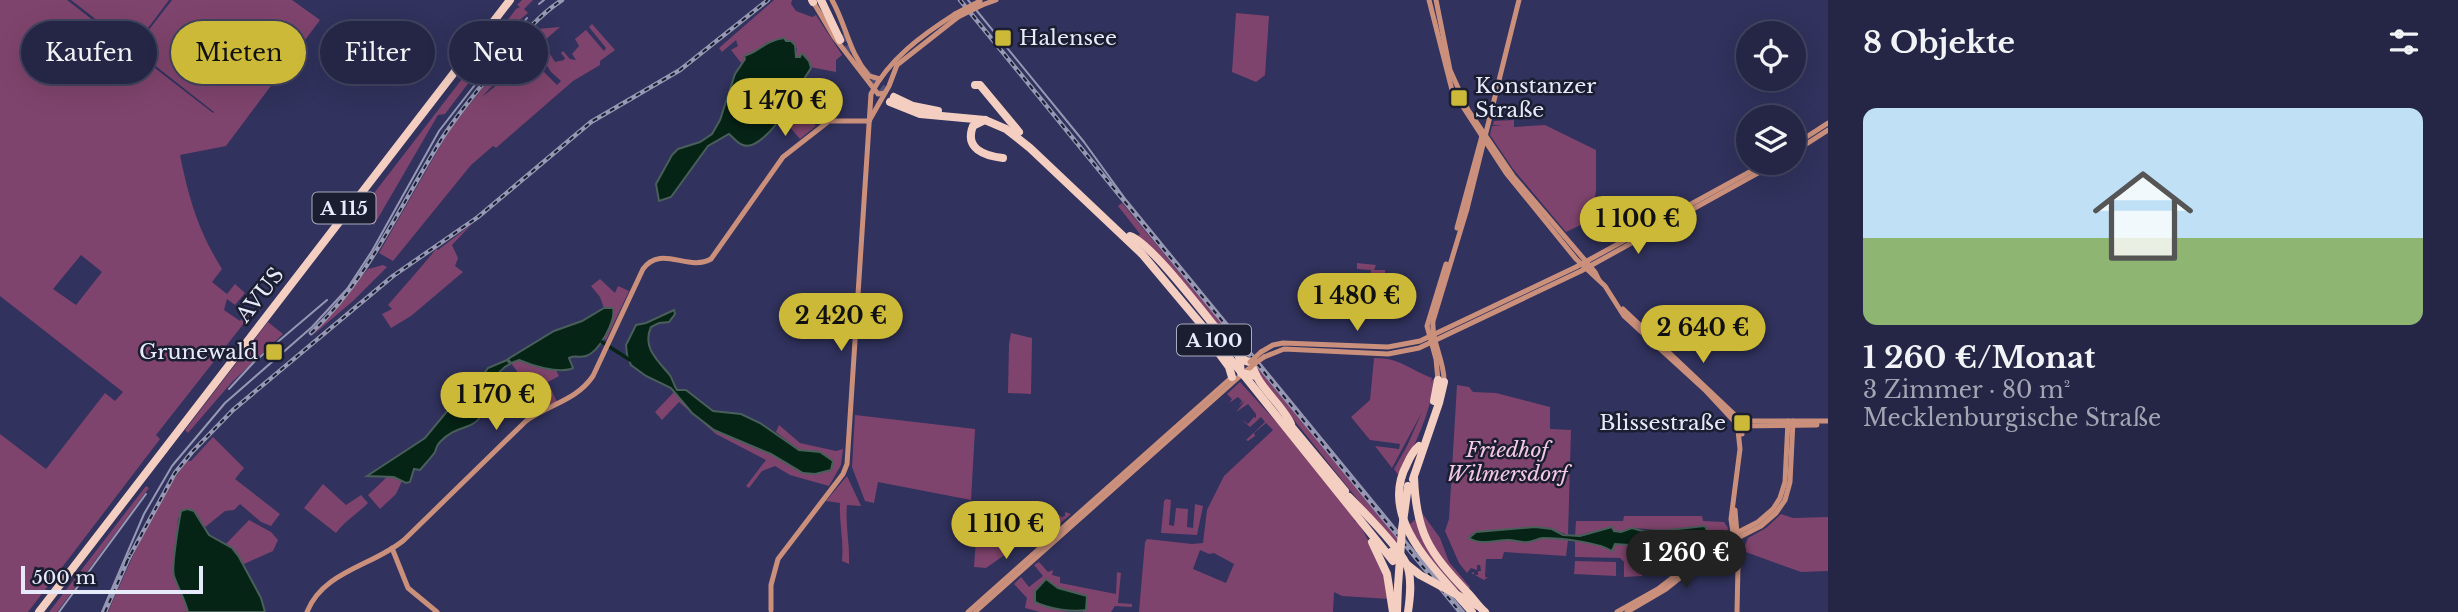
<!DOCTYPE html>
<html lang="de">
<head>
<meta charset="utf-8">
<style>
  :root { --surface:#252646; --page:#2d2e4d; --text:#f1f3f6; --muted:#a3a5b3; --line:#42435f; --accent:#cdb938 }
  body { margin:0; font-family:"Libre Baskerville",serif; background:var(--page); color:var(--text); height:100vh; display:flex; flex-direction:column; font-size:26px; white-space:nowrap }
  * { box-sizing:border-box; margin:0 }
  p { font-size:23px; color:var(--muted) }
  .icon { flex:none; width:38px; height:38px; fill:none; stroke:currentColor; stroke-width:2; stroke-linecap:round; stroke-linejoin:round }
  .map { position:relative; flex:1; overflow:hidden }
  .sheet { display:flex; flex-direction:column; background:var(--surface); width:630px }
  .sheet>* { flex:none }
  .banner { position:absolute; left:21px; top:21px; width:665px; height:63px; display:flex; gap:14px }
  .tools { position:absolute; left:1736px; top:21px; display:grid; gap:14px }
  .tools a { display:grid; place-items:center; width:70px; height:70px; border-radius:50%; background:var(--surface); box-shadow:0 7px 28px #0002,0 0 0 2px var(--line); font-size:35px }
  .scale { position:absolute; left:21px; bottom:18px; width:182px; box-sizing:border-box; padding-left:7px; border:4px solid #e7eafa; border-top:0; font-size:19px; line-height:24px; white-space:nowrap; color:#e7eafa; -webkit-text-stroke:5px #1b1d30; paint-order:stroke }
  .price { position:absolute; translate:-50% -60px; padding:0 16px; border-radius:24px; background:var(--accent); color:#111; font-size:23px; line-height:46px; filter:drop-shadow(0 2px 4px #0008) }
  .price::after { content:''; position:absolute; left:50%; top:42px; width:21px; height:16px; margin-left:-10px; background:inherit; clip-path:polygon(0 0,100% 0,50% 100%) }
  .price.selected { background:#222; color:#fff }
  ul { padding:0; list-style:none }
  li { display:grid; align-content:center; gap:14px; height:371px; padding:0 35px }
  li+li { border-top:2px solid var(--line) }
  li span { display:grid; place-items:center; height:217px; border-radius:14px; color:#555 }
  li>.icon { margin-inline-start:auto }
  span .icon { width:126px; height:126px; fill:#fffc; stroke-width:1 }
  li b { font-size:30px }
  h2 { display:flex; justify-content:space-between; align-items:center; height:84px; padding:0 35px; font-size:30px }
  .chip { padding:0 24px; border-radius:32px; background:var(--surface); box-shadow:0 7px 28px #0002,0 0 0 2px var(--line); font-size:24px; line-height:63px }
  .chip.selected { background:var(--accent); color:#111 }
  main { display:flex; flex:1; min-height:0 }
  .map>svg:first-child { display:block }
  .green { fill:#7f446d; fill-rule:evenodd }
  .water { fill:#052416; stroke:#495f5a; stroke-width:2 }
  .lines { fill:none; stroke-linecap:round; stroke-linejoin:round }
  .canal { stroke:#052416; stroke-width:3.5 }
  .highway-tunnel { stroke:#4c4e75; stroke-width:8; stroke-dasharray:8 4; stroke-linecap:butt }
  .secondary { stroke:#cb907c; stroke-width:5 }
  .highway { stroke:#f4cec1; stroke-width:8 }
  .tram { stroke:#9698b4; stroke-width:2 }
  .rail-casing { stroke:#9698b4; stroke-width:4.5 }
  .rail { stroke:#1b1d30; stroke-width:2; stroke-dasharray:5; stroke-linecap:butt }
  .secondary-bridge { stroke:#cb907c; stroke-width:5 }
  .highway-bridge { stroke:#f4cec1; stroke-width:8 }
  .poi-dot { fill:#cdb938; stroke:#1b1d30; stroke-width:2.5 }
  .labels { text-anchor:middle; stroke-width:5; stroke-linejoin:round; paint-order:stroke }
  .shield { fill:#1b1d30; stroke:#aaacbd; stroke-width:2 }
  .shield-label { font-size:19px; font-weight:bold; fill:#e7eafa }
  .poi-label { font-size:21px; fill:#e7eafa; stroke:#1b1d30; text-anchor:start }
  .street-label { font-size:21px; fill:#e7eafa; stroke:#1b1d30 }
  .park-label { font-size:21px; font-style:italic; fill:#f3c9e4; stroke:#1b1d30 }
</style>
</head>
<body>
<main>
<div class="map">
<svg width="1828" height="612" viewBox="0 0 1828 612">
  <rect width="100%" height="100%" fill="#31325d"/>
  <!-- green -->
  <g class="green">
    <path d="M0 0H67L213 113 214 112 134 49 172 0H292L320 20 226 146 180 155C189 199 198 230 222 269L212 282 227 294 235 284 245 293 235 305 227 299 224 310 240 321 243 316 252 313 156 435 160 439 28 612H0V434L46 469 105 393 115 401 123 392 0 296ZM81 255 102 272 76 305 53 289Z"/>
    <path d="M71 0H169L133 48Z"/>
    <path d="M522 0H533L524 9 528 13 510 28 445 114 438 115 374 225 358 214 516 9 520 7 517 5Z"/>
    <path d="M774 0H792L791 4 796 11 812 17 816 15 842 55 836 60V72L810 67 809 61 802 53 798 58 795 56 797 49 794 43 787 41 784 38 766 43 755 53 745 56 742 64 731 50 738 46 736 40 722 52 719 48Z"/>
    <path d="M1236 13 1269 16 1265 75 1256 82 1232 72Z"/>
    <path d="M592 24 615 50 600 61V65L573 81 496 148 493 146 471 165 393 261 379 253 450 129 525 35H534L537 29 560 27 490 88 482 97 520 66 529 74 543 71 557 85 561 81 551 72 537 50 544 45 555 62 564 60 565 58 561 53 563 51 570 59 576 60 572 54 579 46 575 39 586 30 604 51 606 48 589 27Z"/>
    <path d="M791 91 813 105 804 112 816 126 800 139 784 120 779 118Z"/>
    <path d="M1514 120V127L1545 125 1596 150V191L1591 220 1566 232 1513 169 1490 135 1492 126H1503L1493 125 1494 121Z"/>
    <path d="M1122 203 1249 356 1246 359 1137 237 1140 234 1118 206Z"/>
    <path d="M472 224 452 245 458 258 455 266 463 272 411 316 391 328 382 314 392 309 388 305C404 286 421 268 436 249L438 250Z"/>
    <path d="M1357 263 1376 265 1374 270H1385V279L1373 278 1370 295 1384 296V316L1370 315 1368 302H1364L1362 306 1364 289 1356 287 1369 288V282L1362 281 1358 285V278L1370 279 1371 270 1357 269Z"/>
    <path d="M383 265 387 267 353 301 313 335 368 269Z"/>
    <path d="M600 279 615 293 618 286 629 291 606 340 604 339V336L614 315 608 308H604L600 297 591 286Z"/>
    <path d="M268 322 283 334 232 382 188 433 185 430Z"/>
    <path d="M1011 333 1032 338 1031 394 1008 393 1009 344Z"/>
    <path d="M1374 358C1401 358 1408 369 1432 378L1431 383 1433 379H1435C1430 414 1415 445 1399 476L1394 469 1407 446 1422 412 1392 468 1375 446 1399 449 1400 444 1370 440 1351 417 1370 400Z"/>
    <path d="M519 360 531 365 556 370 559 376 548 382 557 402 543 407 511 363Z"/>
    <path d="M1258 368 1399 540 1398 550 1258 375Z"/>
    <path d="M1240 382 1291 438 1355 519 1354 522 1357 520 1384 569 1390 599 1342 596 1334 592 1333 612H1139L1145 542 1147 539 1192 544 1203 543 1207 510 1224 476 1273 430 1266 423 1254 433 1255 436 1248 441 1246 440 1265 422 1261 417 1250 427 1242 420 1248 424 1254 417 1256 418V414L1248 404 1236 412 1245 401 1239 405 1242 401 1238 397 1229 403 1232 399 1227 394ZM1200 550 1209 554 1214 553 1234 564 1226 583 1193 569Z"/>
    <path d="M1457 385 1469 387 1473 392 1496 393 1550 407V429L1571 430 1568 535 1549 528 1535 527 1476 532 1470 535 1491 541 1508 539 1527 542 1541 538 1568 540 1566 556 1504 552 1502 559H1486L1485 577H1488L1484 580 1471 573 1474 572V575H1478V571H1481L1480 565H1477V570L1471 568 1467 573 1459 563 1445 531 1449 519Z"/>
    <path d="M674 392 699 419 714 430 771 454 803 473 815 474 830 471 833 461 799 450 776 432 779 425 800 443 836 451 843 449 841 465 829 486 790 475 775 466 762 471 749 488 746 486 766 460 716 434 679 402 662 420 655 412Z"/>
    <path d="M855 415 975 429 971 500 878 482 874 503 865 501 852 467Z"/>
    <path d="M213 437 244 468 235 479 280 514 271 526 261 522 240 504 234 510 225 511 204 528 199 517 181 515 178 518 173 576 185 598 188 612H108C131 561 152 506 187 461H191Z"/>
    <path d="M388 476 397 477 402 481 396 494 380 509 368 495Z"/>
    <path d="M847 476 861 506 847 505C845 525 850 544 849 564L842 561C844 541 839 523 840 503L826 501Z"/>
    <path d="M323 484 346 505 361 495 368 503C356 515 347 519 336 533L304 508Z"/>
    <path d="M146 486 149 488 57 612H49Z"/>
    <path d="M1166 499 1171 500 1169 525 1174 526 1176 508 1188 509 1187 527 1193 528 1195 504 1203 506 1197 535 1161 533 1164 501Z"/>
    <path d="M979 507 1059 515 1062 517 1065 516V512L1071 514 1050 532 1040 526 977 520Z"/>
    <path d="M1422 513 1440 538 1449 562 1470 587 1465 594C1442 584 1421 547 1409 525Z"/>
    <path d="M1781 514 1793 518 1828 517V571L1801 572 1743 551 1748 538 1766 528Z"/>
    <path d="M1624 516H1702L1703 521 1724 522 1728 528 1727 532 1702 546 1690 556 1644 560 1642 576 1624 577V562L1620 558 1575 557V541L1602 545 1610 551 1615 544 1646 546 1655 543 1669 545 1706 539 1707 527C1693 525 1681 529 1668 530 1659 531 1638 527 1630 529 1623 530 1621 533 1614 531L1612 527 1575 536 1576 521H1623Z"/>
    <path d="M249 520 271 532 278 540 273 551 244 564 232 548 226 544Z"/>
    <path d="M977 525 1021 530 1020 544 986 568 974 567Z"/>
    <path d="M1575 561 1616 562V576L1574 574Z"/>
    <path d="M1039 562 1048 572 1053 570 1052 575 1060 577V583L1116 594 1117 572 1121 573 1118 603 1132 604V607L1115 606 1111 612H1081H1083L1080 594 1057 588 1050 581 1035 591 1063 611 1074 612H1040L1025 608 1027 598 1014 584 1021 577 1029 587 1043 576 1034 565Z"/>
  </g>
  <!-- water -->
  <g class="water">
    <path d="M784 38 786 41H791L795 45 796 57H800L802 53 809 61 811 68 779 118C776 127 755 150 743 145 738 144 733 137 729 134L708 146 671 197 659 201 656 184 672 155 678 149 700 142 712 134 720 120 735 74 745 59 744 56C759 52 764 41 784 38Z"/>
    <path d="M604 308H613C616 321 599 352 586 356 579 358 575 355 569 358L573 368 571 369C556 373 533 366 519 360L511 363 508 359 554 331 582 321Z"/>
    <path d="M674 310 675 314 669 322 659 323 651 327C642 347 657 360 669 374 673 379 673 384 677 390H686L713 411 741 414 760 423 799 450 820 452 833 461 831 470 815 474 803 473 771 454 714 430 692 413 671 388 646 376 631 365 627 355 626 345 636 325 646 323Z"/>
    <path d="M507 360 510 364C497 370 494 382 485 392 484 438 462 418 440 442 436 446 437 447 435 452 431 458 425 464 420 470L414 469 410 482 406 483 394 477 367 476 425 438 463 392 480 379 488 368Z"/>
    <path d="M187 509 194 511 209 535 232 548 239 557 261 598 265 612H188C185 599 178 588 174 576 171 568 179 521 181 511Z"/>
    <path d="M1705 526 1708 533 1704 541 1669 545 1656 543 1646 546 1615 544 1612 551C1598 542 1560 538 1543 538 1538 538 1533 542 1527 542 1520 543 1513 539 1506 540 1494 541 1479 545 1469 538L1476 532 1535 527 1552 529 1563 535 1580 536 1612 527 1614 531 1621 532 1632 528 1642 531 1669 530Z"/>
    <path d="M1046 579 1058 588 1087 596 1086 610C1072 612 1048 609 1035 602V591Z"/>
  </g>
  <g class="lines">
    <!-- canal -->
    <path class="canal" d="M602 342 630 360"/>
    <!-- highway-tunnel -->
    <g class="highway-tunnel">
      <path d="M843 34 851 52"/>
      <path d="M864 71 881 88 894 97"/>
    </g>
    <!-- secondary -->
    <g class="secondary">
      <path d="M812 0 834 37 878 94 885 93"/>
      <path d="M832 0C847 27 848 51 869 76L880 79"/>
      <path d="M1429 0 1452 90 1506 173 1576 259 1605 286 1624 316 1706 391 1734 421 1738 430 1740 449 1731 519 1738 568"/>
      <path d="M1436 0 1450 70 1468 110 1513 176 1595 272 1599 280"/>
      <path d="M982 5 996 0"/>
      <path d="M869 121 889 86 897 65 958 17"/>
      <path d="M1794 145 1828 123"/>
      <path d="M1794 152 1828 130"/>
      <path d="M1457 228 1482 136"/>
      <path d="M1623 309 1736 416 1739 421 1742 434"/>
      <path d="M1261 352 1273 345 1283 343 1388 347 1420 341 1576 267 1766 163"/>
      <path d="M1264 357 1284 349 1388 354 1419 348 1581 271 1776 163"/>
      <path d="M1438 380 1436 359 1427 326 1446 264"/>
      <path d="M1444 382C1445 361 1431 342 1433 321L1467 209 1519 0"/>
      <path d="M1737 421H1828"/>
      <path d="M1739 426 1817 425"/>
      <path d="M1735 510 1738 546"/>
      <path d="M392 548 408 588 437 612"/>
      <path d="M771 610V585L778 559 843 474 847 464 871 94C889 59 922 35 955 14"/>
      <path d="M307 612C323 571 373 566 404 540L526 421C549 404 576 401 593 376L643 269C661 244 688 272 711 259L783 157 829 121H869"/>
      <path d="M968 612 1232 377"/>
      <path d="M975 612 1240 376"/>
      <path d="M1617 612 1658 589 1717 543 1758 522 1773 509 1780 498 1785 482 1788 421"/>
      <path d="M1627 612 1666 589 1716 549 1761 526 1776 513 1785 500 1790 482 1793 421"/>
      <path d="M1737 612 1738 566"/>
    </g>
    <!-- highway -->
    <g class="highway">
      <path d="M812 0 813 2"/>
      <path d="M821 0 840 40"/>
      <path d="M975 85H980L1019 132"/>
      <path d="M894 97 913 106 938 111"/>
      <path d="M890 102 920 114 985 120 1006 129 1030 148 1142 254 1247 379 1393 561"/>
      <path d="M985 120 973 126C964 149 985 156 1003 158"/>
      <path d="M1130 236C1154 244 1217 332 1239 356L1246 361 1250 362"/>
      <path d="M1215 348 1229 367 1232 377"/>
      <path d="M1253 365C1254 383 1283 405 1291 424"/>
      <path d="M1434 401 1438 380"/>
      <path d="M1286 420 1345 491"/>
      <path d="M1419 446C1413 451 1410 457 1407 464 1377 519 1438 572 1472 612"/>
      <path d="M1414 477C1416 533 1429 552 1467 592 1474 599 1478 606 1485 612"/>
      <path d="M1413 479 1439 403 1444 382"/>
      <path d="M1349 497C1363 511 1403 551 1408 568 1412 582 1410 598 1408 612"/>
      <path d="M1372 542 1387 574 1393 612"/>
      <path d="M39 612 510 0"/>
      <path d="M1397 612 1398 586"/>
    </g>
    <!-- tram -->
    <g class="tram">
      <path d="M968 0 1084 142 1126 200 1464 612"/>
      <path d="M539 4 544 0"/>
      <path d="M229 389 254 362 327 300"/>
      <path d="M59 612 146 494"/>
      <path d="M102 612 144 514 172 466 225 403 312 327 347 289 372 251 439 131 527 18"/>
    </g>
    <!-- rail casing -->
    <g class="rail-casing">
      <g id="rail">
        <path d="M960 0 1460 612"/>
        <path d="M311 333C369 278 400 206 441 140 458 113 479 89 499 64 519 40 536 17 562 0"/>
        <path d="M126 563 175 473 192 452 233 410 393 276 478 217 591 122 680 70 768 0"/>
        <path d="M105 612 130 555"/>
      </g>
    </g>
    <!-- rail -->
    <use href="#rail" class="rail"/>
    <!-- secondary-bridge -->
    <g class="secondary-bridge">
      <path d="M955 14 980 1"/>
      <path d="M958 17 982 5"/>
      <path d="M1250 362 1261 352"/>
      <path d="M1253 365 1264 357"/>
      <path d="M1242 374 1251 367"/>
    </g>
    <!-- highway-bridge -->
    <g class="highway-bridge">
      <path d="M1239 356 1241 373 1256 376"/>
      <path d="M1391 552 1420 575 1478 606"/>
      <path d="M1398 586 1402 529 1408 486"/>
    </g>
  </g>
  <!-- markers -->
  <g class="poi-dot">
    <rect x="994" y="29" width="18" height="18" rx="3.5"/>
    <rect x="1450" y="89" width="18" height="18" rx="3.5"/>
    <rect x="265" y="343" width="18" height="18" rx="3.5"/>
    <rect x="1733" y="414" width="18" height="18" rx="3.5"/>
  </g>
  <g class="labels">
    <!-- shield labels -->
    <g class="shield">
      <rect x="312.5" y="192.5" width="63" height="31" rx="5"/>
      <rect x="1177" y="324.5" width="74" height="31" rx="5"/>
    </g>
    <g class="shield-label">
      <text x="344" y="215">A 115</text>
      <text x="1214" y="347">A 100</text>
    </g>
    <!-- poi labels -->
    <g class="poi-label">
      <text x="1019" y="45">Halensee</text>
      <text x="1475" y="93">Konstanzer<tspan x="1475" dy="24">Straße</tspan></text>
      <text x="258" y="359" text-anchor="end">Grunewald</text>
      <text x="1726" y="430" text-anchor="end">Blissestraße</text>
    </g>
    <!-- street labels -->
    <g class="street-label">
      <text transform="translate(260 295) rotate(-52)" y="7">AVUS</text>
    </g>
    <!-- park labels -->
    <g class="park-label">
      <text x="1507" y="457">Friedhof<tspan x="1507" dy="24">Wilmersdorf</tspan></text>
    </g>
  </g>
</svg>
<div class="tools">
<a><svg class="icon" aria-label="locate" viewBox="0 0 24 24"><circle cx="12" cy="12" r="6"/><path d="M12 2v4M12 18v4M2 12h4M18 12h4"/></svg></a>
<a><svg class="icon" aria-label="layers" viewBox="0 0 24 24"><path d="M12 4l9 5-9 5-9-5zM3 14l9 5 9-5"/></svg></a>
</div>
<div class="scale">500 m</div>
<b class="price" style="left:785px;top:138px">1 470 €</b>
<b class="price" style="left:1638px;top:256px">1 100 €</b>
<b class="price" style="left:1357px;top:333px">1 480 €</b>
<b class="price" style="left:841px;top:353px">2 420 €</b>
<b class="price" style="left:1703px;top:365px">2 640 €</b>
<b class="price" style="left:496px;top:432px">1 170 €</b>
<b class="price" style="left:1006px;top:561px">1 110 €</b>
<b class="price selected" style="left:1686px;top:590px">1 260 €</b>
<div class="banner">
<a class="chip">Kaufen</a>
<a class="chip selected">Mieten</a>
<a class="chip">Filter</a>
<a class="chip">Neu</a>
</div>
</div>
<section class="sheet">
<h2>8 Objekte<svg class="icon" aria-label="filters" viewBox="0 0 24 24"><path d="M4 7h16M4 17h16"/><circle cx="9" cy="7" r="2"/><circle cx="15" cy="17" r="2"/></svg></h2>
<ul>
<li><span style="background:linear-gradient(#bfe0f5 60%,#8fb573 0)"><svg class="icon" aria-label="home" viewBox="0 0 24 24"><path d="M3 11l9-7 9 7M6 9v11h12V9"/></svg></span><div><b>1 260 €/Monat</b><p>3 Zimmer · 80 m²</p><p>Mecklenburgische Straße</p></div></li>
</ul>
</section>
</main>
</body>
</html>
